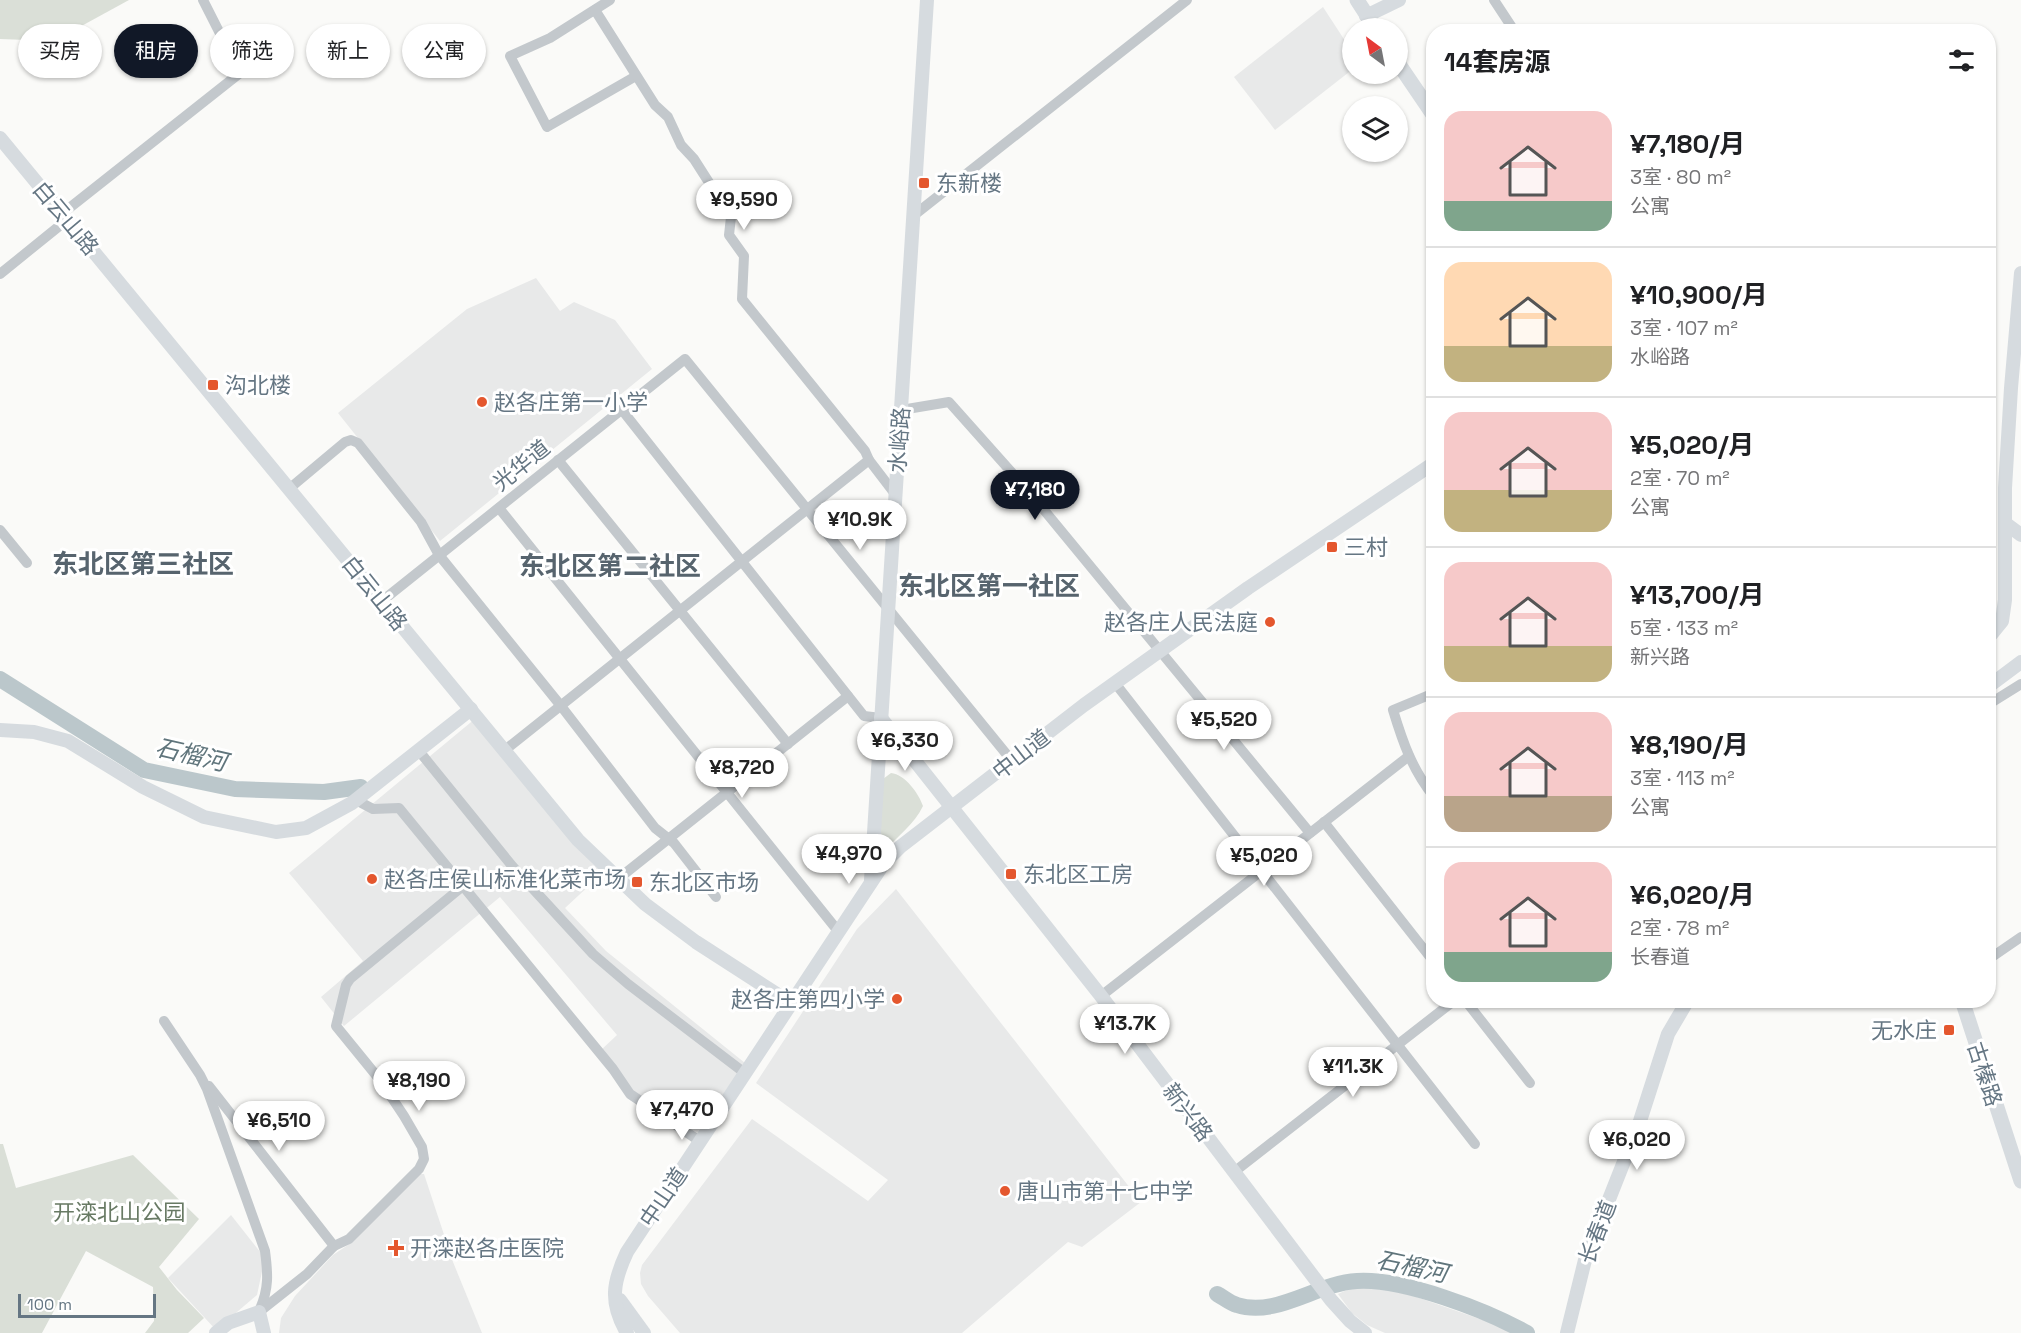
<!DOCTYPE html>
<html lang="zh">
<head>
<meta charset="utf-8">
<style>
  :root { --surface:#fff; --page:#f2f2f2; --text:#202124; --muted:#757577; --line:#e0e0e0; --accent:#111827 }
  body { margin:0; font-family:"Space Grotesk","Noto Sans SC",sans-serif; background:var(--page); color:var(--text); height:100vh; display:flex; flex-direction:column; font-size:22px; white-space:nowrap }
  * { box-sizing:border-box; margin:0 }
  p { font-size:20px; color:var(--muted) }
  .icon { flex:none; width:33px; height:33px; fill:none; stroke:currentColor; stroke-width:2; stroke-linecap:round; stroke-linejoin:round }
  .map { position:relative; flex:1; overflow:hidden }
  .details { position:absolute; left:1426px; top:24px; width:570px; height:984px; display:flex; flex-direction:column; background:var(--surface); border-radius:24px; box-shadow:0 2px 4px #0004 }
  .details>* { flex:none }
  .hud { position:absolute; left:18px; top:24px; width:570px; height:54px; display:flex; gap:12px }
  .needle { width:39px; rotate:328deg }
  .tools { position:absolute; left:1342px; top:18px; display:grid; gap:12px }
  .tools a { display:grid; place-items:center; width:66px; height:66px; border-radius:50%; background:var(--surface); box-shadow:0 2px 4px #0004; font-size:30px }
  .scale { position:absolute; left:18px; bottom:15px; width:138px; box-sizing:border-box; padding-left:6px; border:3px solid #657683; border-top:0; font-size:16px; line-height:21px; white-space:nowrap; color:#657683; -webkit-text-stroke:4px #fff; paint-order:stroke }
  .price { position:absolute; translate:-50% -51px; padding:0 14px; border-radius:21px; background:#fff; color:#222; font-size:20px; line-height:39px; filter:drop-shadow(0 2px 3px #0008) }
  .price::after { content:''; position:absolute; left:50%; top:36px; width:18px; height:14px; margin-left:-9px; background:inherit; clip-path:polygon(0 0,100% 0,50% 100%) }
  .price.active { background:var(--accent); color:#fff }
  ul { padding:0; list-style:none }
  li { display:flex; align-items:center; gap:18px; height:150px; padding:0 18px }
  li+li { border-top:2px solid var(--line) }
  li span { display:grid; place-items:center; flex:none; width:168px; height:120px; border-radius:18px; color:#555 }
  li>.icon { margin-inline-start:auto }
  span .icon { width:72px; height:72px; fill:#fffc; stroke-width:1 }
  li b { font-size:26px }
  h2 { display:flex; justify-content:space-between; align-items:center; height:72px; padding:0 18px; font-size:26px }
  .chip { padding:0 21px; border-radius:27px; background:var(--surface); box-shadow:0 2px 4px #0004; font-size:21px; line-height:54px }
  .chip.active { background:var(--accent); color:#fff }
  .map>svg:first-child { display:block }
  .built { fill:#e8e9e9 }
  .green { fill:#dadfd7 }
  .lines { fill:none; stroke-linecap:round; stroke-linejoin:round }
  .river { stroke:#bbc7cb; stroke-width:16 }
  .street { stroke:#c3c8cc; stroke-width:10 }
  .secondary { stroke:#d6dbdf; stroke-width:14 }
  .primary { stroke:#d6dbdf; stroke-width:15 }
  .poi-dot { fill:#e4572e; stroke:#fff; stroke-width:2 }
  .labels { text-anchor:middle; stroke-width:6; stroke-linejoin:round; paint-order:stroke }
  .poi-label { font-size:22px; fill:#657683; stroke:#fff; text-anchor:start }
  .street-label { font-size:22px; fill:#657683; stroke:#fff }
  .park-label { font-size:22px; fill:#687a64; stroke:#fff }
  .water-label { font-size:24px; font-style:italic; fill:#60757c; stroke:#fff }
  .quarter-label { font-size:26px; font-weight:bold; fill:#57646e; stroke:#fff }
</style>
</head>
<body>
<div class="map">
<svg width="2021" height="1333" viewBox="0 0 2021 1333">
  <rect width="100%" height="100%" fill="#fafaf8"/>
  <!-- built -->
  <g class="built">
    <path d="M1323 7 1353 53V69L1275 130 1234 77Z"/>
    <path d="M536 278 560 311 574 302 615 320 652 369 440 541 338 413 467 309Z"/>
    <path d="M476 718 605 871 565 908 606 951 745 1063 697 1133 629 1090 600 1051 617 1035 500 897 344 1026 321 997 363 961 289 873Z"/>
    <path d="M896 889 1141 1202 1082 1247 1068 1242 962 1333H680L648 1296 641 1284 640 1273 642 1265 752 1119 868 1201 888 1180 756 1083 857 929Z"/>
    <path d="M418 1174H424L453 1262 482 1333H279L281 1318 295 1296 333 1255 354 1241Z"/>
    <path d="M231 1215 261 1253 263 1267 257 1295 216 1330 168 1278Z"/>
    <path d="M1382 1285 1500 1326 1513 1333H1385L1367 1325 1352 1313 1338 1294 1349 1289Z"/>
  </g>
  <!-- green -->
  <g class="green">
    <path d="M0 0H129L54 41 0 39Z"/>
    <path d="M891 773C905 774 919 794 923 806 914 825 898 835 886 850L882 851 879 849 883 779Z"/>
    <path d="M0 1144H3L16 1188 133 1155 199 1219 159 1267 177 1290 204 1318 188 1333H145L154 1321 153 1287 86 1251 42 1333H0Z"/>
  </g>
  <g class="lines">
    <!-- river -->
    <g class="river">
      <path d="M0 679 144 770 235 789 324 792 361 787"/>
      <path d="M1217 1294C1223 1297 1230 1303 1237 1305 1276 1318 1317 1283 1357 1281 1402 1278 1486 1310 1527 1333"/>
    </g>
    <!-- street -->
    <g class="street">
      <path d="M610 0 550 38 510 56 547 127 636 76"/>
      <path d="M1494 0 1515 32"/>
      <path d="M595 10 655 105 668 117 681 145 694 159 731 217 729 235 744 256 742 299 865 451 869 460"/>
      <path d="M63 213 240 73 203 0"/>
      <path d="M913 216 1187 0"/>
      <path d="M0 274 68 219"/>
      <path d="M622 410 864 716 881 718"/>
      <path d="M901 410 949 402 1030 493 1310 833"/>
      <path d="M558 460 788 744"/>
      <path d="M290 488 345 442 351 440 358 443 421 522 439 555 561 706 655 828 674 843 716 897"/>
      <path d="M499 508 838 931"/>
      <path d="M0 530 27 563"/>
      <path d="M382 601 685 359 1012 761"/>
      <path d="M1115 683 1475 1144"/>
      <path d="M1434 693 1393 710C1403 743 1412 769 1434 797"/>
      <path d="M1989 704 2021 684"/>
      <path d="M505 750 869 460 895 494"/>
      <path d="M419 751 513 867 593 954 628 984 746 1074"/>
      <path d="M356 800 373 809 399 808 613 1069 630 1094 701 1142"/>
      <path d="M1324 822 1434 962"/>
      <path d="M618 879 848 696"/>
      <path d="M1989 959 2021 937"/>
      <path d="M1101 996 1409 756"/>
      <path d="M1465 1000 1530 1083"/>
      <path d="M164 1021 200 1075 207 1089 265 1251C268 1274 269 1288 260 1309"/>
      <path d="M209 1086 334 1246"/>
      <path d="M1234 1172 1455 1000"/>
      <path d="M259 1312 307 1274 334 1246 349 1239 419 1169 424 1159 422 1147 404 1116 380 1080 336 1026 346 985 350 979 463 886"/>
    </g>
    <!-- secondary -->
    <g class="secondary">
      <path d="M1366 16 1399 0"/>
      <path d="M0 138 578 840 645 904 696 942 792 1004"/>
      <path d="M2005 523 2021 535"/>
      <path d="M1989 637 2002 621 2005 600V488L2011 388 2021 273"/>
      <path d="M1989 686 2021 662"/>
      <path d="M881 718 1101 996 1331 1300 1350 1321 1365 1333"/>
      <path d="M0 730 34 732 68 741 143 787 204 817 276 832 306 828 352 803 471 709"/>
      <path d="M871 880 927 0"/>
      <path d="M620 1300 644 1333"/>
      <path d="M216 1333 228 1323 259 1312 264 1333"/>
      <path d="M627 1333C609 1302 613 1282 627 1252L884 863 900 847 1084 705 1248 588 1434 463"/>
      <path d="M1567 1333 1585 1260 1640 1121 1668 1034 1688 1000"/>
    </g>
    <!-- primary -->
    <g class="primary">
      <path d="M1357 0 1375 28"/>
      <path d="M1398 63 1434 116"/>
      <path d="M1962 1000 2021 1181"/>
    </g>
  </g>
  <!-- markers -->
  <g class="poi-dot">
    <rect x="918" y="177" width="12" height="12" rx="3"/>
    <rect x="207" y="379" width="12" height="12" rx="3"/>
    <circle cx="482" cy="402" r="6"/>
    <rect x="1326" y="541" width="12" height="12" rx="3"/>
    <circle cx="1270" cy="622" r="6"/>
    <rect x="1005" y="868" width="12" height="12" rx="3"/>
    <circle cx="372" cy="879" r="6"/>
    <rect x="631" y="876" width="12" height="12" rx="3"/>
    <circle cx="897" cy="999" r="6"/>
    <rect x="1943" y="1024" width="12" height="12" rx="3"/>
    <circle cx="1005" cy="1191" r="6"/>
    <path d="M393 1239h6v6h6v6h-6v6h-6v-6h-6v-6h6z"/>
  </g>
  <g class="labels">
    <!-- poi labels -->
    <g class="poi-label">
      <text x="936" y="191">东新楼</text>
      <text x="225" y="393">沟北楼</text>
      <text x="494" y="410">赵各庄第一小学</text>
      <text x="1344" y="555">三村</text>
      <text x="1258" y="630" text-anchor="end">赵各庄人民法庭</text>
      <text x="1023" y="882">东北区工房</text>
      <text x="384" y="887">赵各庄侯山标准化菜市场</text>
      <text x="649" y="890">东北区市场</text>
      <text x="885" y="1007" text-anchor="end">赵各庄第四小学</text>
      <text x="1937" y="1038" text-anchor="end">无水庄</text>
      <text x="1017" y="1199">唐山市第十七中学</text>
      <text x="410" y="1256">开滦赵各庄医院</text>
    </g>
    <!-- street labels -->
    <g class="street-label">
      <text transform="translate(66 218) rotate(50)" y="8">白云山路</text>
      <text transform="translate(899 440) rotate(-86)" y="8">水峪路</text>
      <text transform="translate(521 465) rotate(-39)" y="8">光华道</text>
      <text transform="translate(375 593) rotate(51)" y="8">白云山路</text>
      <text transform="translate(1021 754) rotate(-38)" y="8">中山道</text>
      <text transform="translate(1985 1074) rotate(72)" y="8">古榛路</text>
      <text transform="translate(1188 1112) rotate(53)" y="8">新兴路</text>
      <text transform="translate(663 1197) rotate(-56)" y="8">中山道</text>
      <text transform="translate(1597 1232) rotate(-69)" y="8">长春道</text>
    </g>
    <!-- park labels -->
    <g class="park-label">
      <text x="119" y="1220">开滦北山公园</text>
    </g>
    <!-- water labels -->
    <g class="water-label">
      <text transform="translate(191 755) rotate(13)" y="8">石榴河</text>
      <text transform="translate(1412 1267) rotate(12)" y="8">石榴河</text>
    </g>
    <!-- quarter labels -->
    <g class="quarter-label">
      <text x="143" y="573">东北区第三社区</text>
      <text x="610" y="575">东北区第二社区</text>
      <text x="989" y="595">东北区第一社区</text>
    </g>
  </g>
</svg>
<div class="tools">
<a><svg class="needle" viewBox="-14 -14 28 28"><path d="M0-13l5 13h-10z" fill="#e53935"/><path d="M0 13l5-13h-10z" fill="#757577"/></svg></a>
<a><svg class="icon" aria-label="layers" viewBox="0 0 24 24"><path d="M12 4l9 5-9 5-9-5zM3 14l9 5 9-5"/></svg></a>
</div>
<div class="scale">100 m</div>
<b class="price" style="left:744px;top:231px">¥9,590</b>
<b class="price active" style="left:1035px;top:521px">¥7,180</b>
<b class="price" style="left:860px;top:551px">¥10.9K</b>
<b class="price" style="left:1224px;top:751px">¥5,520</b>
<b class="price" style="left:905px;top:772px">¥6,330</b>
<b class="price" style="left:742px;top:799px">¥8,720</b>
<b class="price" style="left:849px;top:885px">¥4,970</b>
<b class="price" style="left:1264px;top:887px">¥5,020</b>
<b class="price" style="left:1125px;top:1055px">¥13.7K</b>
<b class="price" style="left:1353px;top:1098px">¥11.3K</b>
<b class="price" style="left:419px;top:1112px">¥8,190</b>
<b class="price" style="left:682px;top:1141px">¥7,470</b>
<b class="price" style="left:279px;top:1152px">¥6,510</b>
<b class="price" style="left:1637px;top:1171px">¥6,020</b>
<div class="hud">
<a class="chip">买房</a>
<a class="chip active">租房</a>
<a class="chip">筛选</a>
<a class="chip">新上</a>
<a class="chip">公寓</a>
</div>
<section class="details">
<h2>14套房源<svg class="icon" aria-label="filters" viewBox="0 0 24 24"><path d="M4 7h16M4 17h16"/><circle cx="9" cy="7" r="2"/><circle cx="15" cy="17" r="2"/></svg></h2>
<ul>
<li><span style="background:linear-gradient(#f6c9c9 75%,#7fa58c 0)"><svg class="icon" aria-label="home" viewBox="0 0 24 24"><path d="M3 11l9-7 9 7M6 9v11h12V9"/></svg></span><div><b>¥7,180/月</b><p>3室 · 80 m²</p><p>公寓</p></div></li>
<li><span style="background:linear-gradient(#ffd9b3 70%,#c2b280 0)"><svg class="icon" aria-label="home" viewBox="0 0 24 24"><path d="M3 11l9-7 9 7M6 9v11h12V9"/></svg></span><div><b>¥10,900/月</b><p>3室 · 107 m²</p><p>水峪路</p></div></li>
<li><span style="background:linear-gradient(#f6c9c9 65%,#c2b280 0)"><svg class="icon" aria-label="home" viewBox="0 0 24 24"><path d="M3 11l9-7 9 7M6 9v11h12V9"/></svg></span><div><b>¥5,020/月</b><p>2室 · 70 m²</p><p>公寓</p></div></li>
<li><span style="background:linear-gradient(#f6c9c9 70%,#c2b280 0)"><svg class="icon" aria-label="home" viewBox="0 0 24 24"><path d="M3 11l9-7 9 7M6 9v11h12V9"/></svg></span><div><b>¥13,700/月</b><p>5室 · 133 m²</p><p>新兴路</p></div></li>
<li><span style="background:linear-gradient(#f6c9c9 70%,#b9a48a 0)"><svg class="icon" aria-label="home" viewBox="0 0 24 24"><path d="M3 11l9-7 9 7M6 9v11h12V9"/></svg></span><div><b>¥8,190/月</b><p>3室 · 113 m²</p><p>公寓</p></div></li>
<li><span style="background:linear-gradient(#f6c9c9 75%,#7fa58c 0)"><svg class="icon" aria-label="home" viewBox="0 0 24 24"><path d="M3 11l9-7 9 7M6 9v11h12V9"/></svg></span><div><b>¥6,020/月</b><p>2室 · 78 m²</p><p>长春道</p></div></li>
</ul>
</section>
</div>
</body>
</html>
